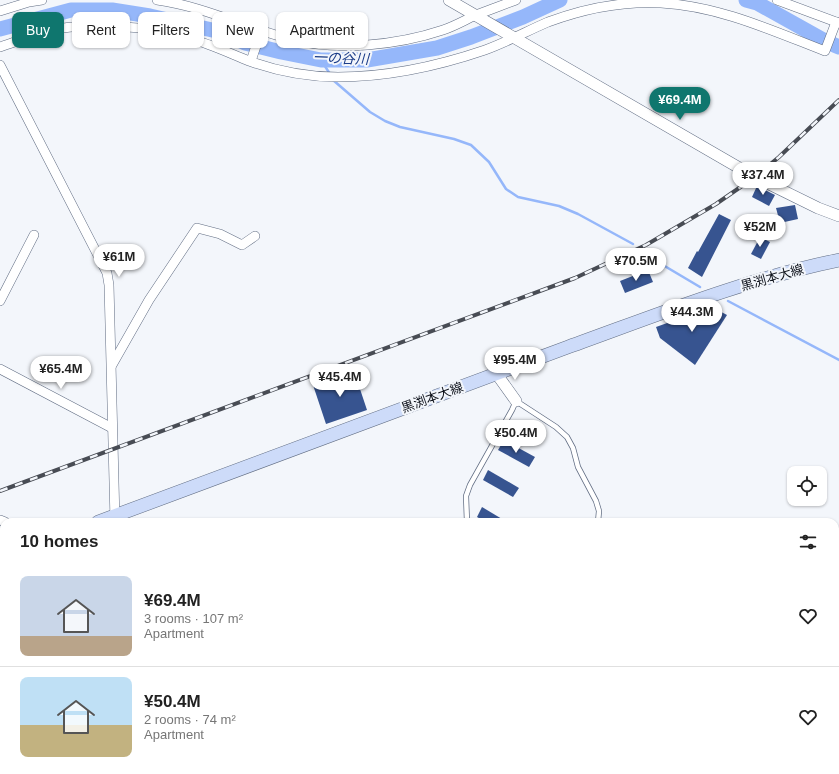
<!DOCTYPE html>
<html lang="en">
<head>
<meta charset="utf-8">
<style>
  :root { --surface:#fff; --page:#f6f6f6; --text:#222; --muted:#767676; --line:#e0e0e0; --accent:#0f766e }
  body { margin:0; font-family:Arial,"Noto Sans JP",sans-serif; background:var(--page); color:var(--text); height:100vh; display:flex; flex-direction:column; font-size:15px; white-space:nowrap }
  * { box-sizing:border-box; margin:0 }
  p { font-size:13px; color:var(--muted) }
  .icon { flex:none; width:22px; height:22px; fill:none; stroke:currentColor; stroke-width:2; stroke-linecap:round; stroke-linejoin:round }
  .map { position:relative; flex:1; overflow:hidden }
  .details { position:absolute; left:0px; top:518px; width:839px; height:256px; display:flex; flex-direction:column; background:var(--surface); border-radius:12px 12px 0 0; box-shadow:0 1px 3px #0004 }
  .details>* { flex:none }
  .guide { position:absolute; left:12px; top:12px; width:400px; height:36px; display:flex; gap:8px }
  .tools { position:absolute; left:787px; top:466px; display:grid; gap:8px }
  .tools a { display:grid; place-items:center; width:40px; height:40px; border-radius:8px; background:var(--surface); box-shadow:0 1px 3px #0004; font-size:20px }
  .price { position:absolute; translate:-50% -34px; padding:0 9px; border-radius:14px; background:#fff; color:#222; font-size:13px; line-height:26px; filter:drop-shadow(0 1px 2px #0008) }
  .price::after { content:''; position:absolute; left:50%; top:24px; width:12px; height:9px; margin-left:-6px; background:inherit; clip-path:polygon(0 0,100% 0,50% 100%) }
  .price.selected { background:var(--accent); color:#fff }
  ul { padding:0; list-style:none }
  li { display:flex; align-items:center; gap:12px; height:100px; padding:0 20px }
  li+li { border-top:1px solid var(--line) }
  li span { display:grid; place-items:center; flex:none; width:112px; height:80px; border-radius:8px; color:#555 }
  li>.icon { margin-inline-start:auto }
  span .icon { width:48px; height:48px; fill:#fffc; stroke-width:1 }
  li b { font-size:17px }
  h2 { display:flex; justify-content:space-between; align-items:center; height:48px; padding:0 20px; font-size:17px }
  .chip { padding:0 14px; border-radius:8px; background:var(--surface); box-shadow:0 1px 3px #0004; font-size:14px; line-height:36px }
  .chip.selected { background:var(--accent); color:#fff }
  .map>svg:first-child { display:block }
  .water { fill:#95b7fa }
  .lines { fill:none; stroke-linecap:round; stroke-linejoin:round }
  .stream { stroke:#95b7fa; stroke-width:2.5 }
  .river { stroke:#95b7fa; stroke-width:15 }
  .building { fill:#375490 }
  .service-casing { stroke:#626e84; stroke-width:6 }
  .minor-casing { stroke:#626e84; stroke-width:10 }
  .tertiary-casing { stroke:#626e84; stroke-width:12 }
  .secondary-casing { stroke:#626e84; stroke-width:14 }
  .service { stroke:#fff; stroke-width:4.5 }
  .minor { stroke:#fff; stroke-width:9 }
  .tertiary { stroke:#fff; stroke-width:11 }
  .secondary { stroke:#cddbf9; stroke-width:13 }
  .rail-casing { stroke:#484c54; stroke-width:4 }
  .rail { stroke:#f3f6fb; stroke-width:2.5; stroke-dasharray:8; stroke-linecap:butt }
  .labels { text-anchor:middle; stroke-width:4; stroke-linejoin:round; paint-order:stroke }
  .street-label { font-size:13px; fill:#0f131c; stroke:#f3f6fb }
  .water-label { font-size:14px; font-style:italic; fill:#1b3d89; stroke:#f3f6fb }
</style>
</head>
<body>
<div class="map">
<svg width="839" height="774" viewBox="0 0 839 774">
  <rect width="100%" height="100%" fill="#f3f6fb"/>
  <!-- water -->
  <g class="water">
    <path d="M835 631 839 633V774H807L796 770H835Z"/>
    <path d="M398 770H575L573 774H403Z"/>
  </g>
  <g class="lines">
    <!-- stream -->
    <g class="stream">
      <path d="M321 60 330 74"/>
      <path d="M333 80 370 112 385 121 400 127 454 139 471 145 489 162 506 189 518 197 559 206 578 214 633 244"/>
      <path d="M641 252 700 287"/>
      <path d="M728 301 839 360"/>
    </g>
    <!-- river -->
    <g class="river">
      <path d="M746 0 757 3 827 42 839 47"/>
      <path d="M0 29 71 10H112L150 16 221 32 245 43 281 52 321 60H367L437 48 471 37 523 17 560 0"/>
    </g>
  </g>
  <!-- building -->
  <g class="building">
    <path d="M757 186 775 195 769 206 752 197Z"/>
    <path d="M795 205 798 219 780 223 776 208Z"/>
    <path d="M719 214 731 220 702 277 688 268 697 251 698 252Z"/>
    <path d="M760 237 770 242 761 259 751 254Z"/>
    <path d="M648 270 653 282 625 293 620 281Z"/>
    <path d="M712 307 727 315 695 365 660 338 656 327Z"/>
    <path d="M354 371 367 410 326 424 313 385Z"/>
    <path d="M504 440 535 457 529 467 498 450Z"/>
    <path d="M488 470 519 488 513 497 483 480Z"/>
    <path d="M482 507 507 522H486L477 517Z"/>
  </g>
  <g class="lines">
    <!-- service casing -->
    <g class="service-casing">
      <path id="service" d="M467 522 466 496 470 485 512 410 516 401 556 427 567 437 573 448 578 467 596 501 599 511 598 522"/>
    </g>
    <!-- minor casing -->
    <g class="minor-casing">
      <g id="minor">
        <path d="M157 0C203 6 246 28 290 39 337 52 398 45 443 30 455 26 465 20 476 15 489 10 503 5 516 0"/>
        <path d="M777 0 839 23"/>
        <path d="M0 11 29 2 42 0"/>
        <path d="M0 47C15 42 30 36 45 32 83 21 151 26 189 38 210 44 229 53 249 61 277 71 308 77 338 77 387 77 438 66 485 50 507 42 527 31 548 22 583 9 624 1 661 3 719 6 773 31 825 51L836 22"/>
        <path d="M251 61 261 31"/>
        <path d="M0 65 107 273 109 285 115 521"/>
        <path d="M0 301 34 235"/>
        <path d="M112 365 149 300 197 228 220 234 242 245 255 236"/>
        <path d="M0 369 112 428"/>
        <path d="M0 520 5 522"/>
        <path d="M126 770V774"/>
        <path d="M380 770 381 774"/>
      </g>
    </g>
    <!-- tertiary casing -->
    <g class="tertiary-casing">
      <g id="tertiary">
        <path d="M449 0 755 177 818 208 839 216"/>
        <path d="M496 373 516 401"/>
      </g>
    </g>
    <!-- secondary casing -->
    <g class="secondary-casing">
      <g id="secondary">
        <path d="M98 522C255 464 411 404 568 347 657 315 746 279 839 260"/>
        <path d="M0 559 4 557"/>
      </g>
    </g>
    <!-- service -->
    <use href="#service" class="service"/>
    <!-- minor -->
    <use href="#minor" class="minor"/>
    <!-- tertiary -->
    <use href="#tertiary" class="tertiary"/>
    <!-- secondary -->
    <use href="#secondary" class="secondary"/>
    <!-- rail casing -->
    <g class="rail-casing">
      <path id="rail" d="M0 491 575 278 646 245 716 204 755 177 779 157 839 100"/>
    </g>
    <!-- rail -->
    <use href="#rail" class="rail"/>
  </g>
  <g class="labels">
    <!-- street labels -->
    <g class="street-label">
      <text transform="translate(772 277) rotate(-16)" y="5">黒渕本大線</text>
      <text transform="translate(432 397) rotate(-20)" y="5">黒渕本大線</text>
    </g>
    <!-- water labels -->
    <g class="water-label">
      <text transform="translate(341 58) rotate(2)" y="5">一の谷川</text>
    </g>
  </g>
</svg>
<div class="tools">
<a><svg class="icon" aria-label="locate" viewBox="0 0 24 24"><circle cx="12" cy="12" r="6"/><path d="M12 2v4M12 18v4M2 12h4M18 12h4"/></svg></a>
</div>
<b class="price selected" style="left:680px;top:121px">¥69.4M</b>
<b class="price" style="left:763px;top:196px">¥37.4M</b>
<b class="price" style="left:760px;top:248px">¥52M</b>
<b class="price" style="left:119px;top:278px">¥61M</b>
<b class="price" style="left:636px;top:282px">¥70.5M</b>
<b class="price" style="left:692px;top:333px">¥44.3M</b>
<b class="price" style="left:515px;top:381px">¥95.4M</b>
<b class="price" style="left:61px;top:390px">¥65.4M</b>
<b class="price" style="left:340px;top:398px">¥45.4M</b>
<b class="price" style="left:516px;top:454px">¥50.4M</b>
<div class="guide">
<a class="chip selected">Buy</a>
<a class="chip">Rent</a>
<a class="chip">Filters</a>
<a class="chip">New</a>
<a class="chip">Apartment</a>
</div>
<section class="details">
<h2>10 homes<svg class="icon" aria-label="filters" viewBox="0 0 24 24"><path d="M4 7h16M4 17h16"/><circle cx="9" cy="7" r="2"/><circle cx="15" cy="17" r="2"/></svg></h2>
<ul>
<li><span style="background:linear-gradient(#c9d6e8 75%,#b9a48a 0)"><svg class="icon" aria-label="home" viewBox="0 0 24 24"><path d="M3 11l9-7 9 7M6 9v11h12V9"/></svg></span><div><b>¥69.4M</b><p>3 rooms · 107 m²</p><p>Apartment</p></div><svg class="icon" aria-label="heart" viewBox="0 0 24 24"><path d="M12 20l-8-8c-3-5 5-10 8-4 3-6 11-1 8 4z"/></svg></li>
<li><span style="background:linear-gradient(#bfe0f5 60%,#c2b280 0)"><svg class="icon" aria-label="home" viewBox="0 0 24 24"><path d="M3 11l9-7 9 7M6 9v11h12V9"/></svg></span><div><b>¥50.4M</b><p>2 rooms · 74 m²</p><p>Apartment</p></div><svg class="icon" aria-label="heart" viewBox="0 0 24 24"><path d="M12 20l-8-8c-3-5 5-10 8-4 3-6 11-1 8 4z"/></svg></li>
</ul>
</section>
</div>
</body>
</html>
